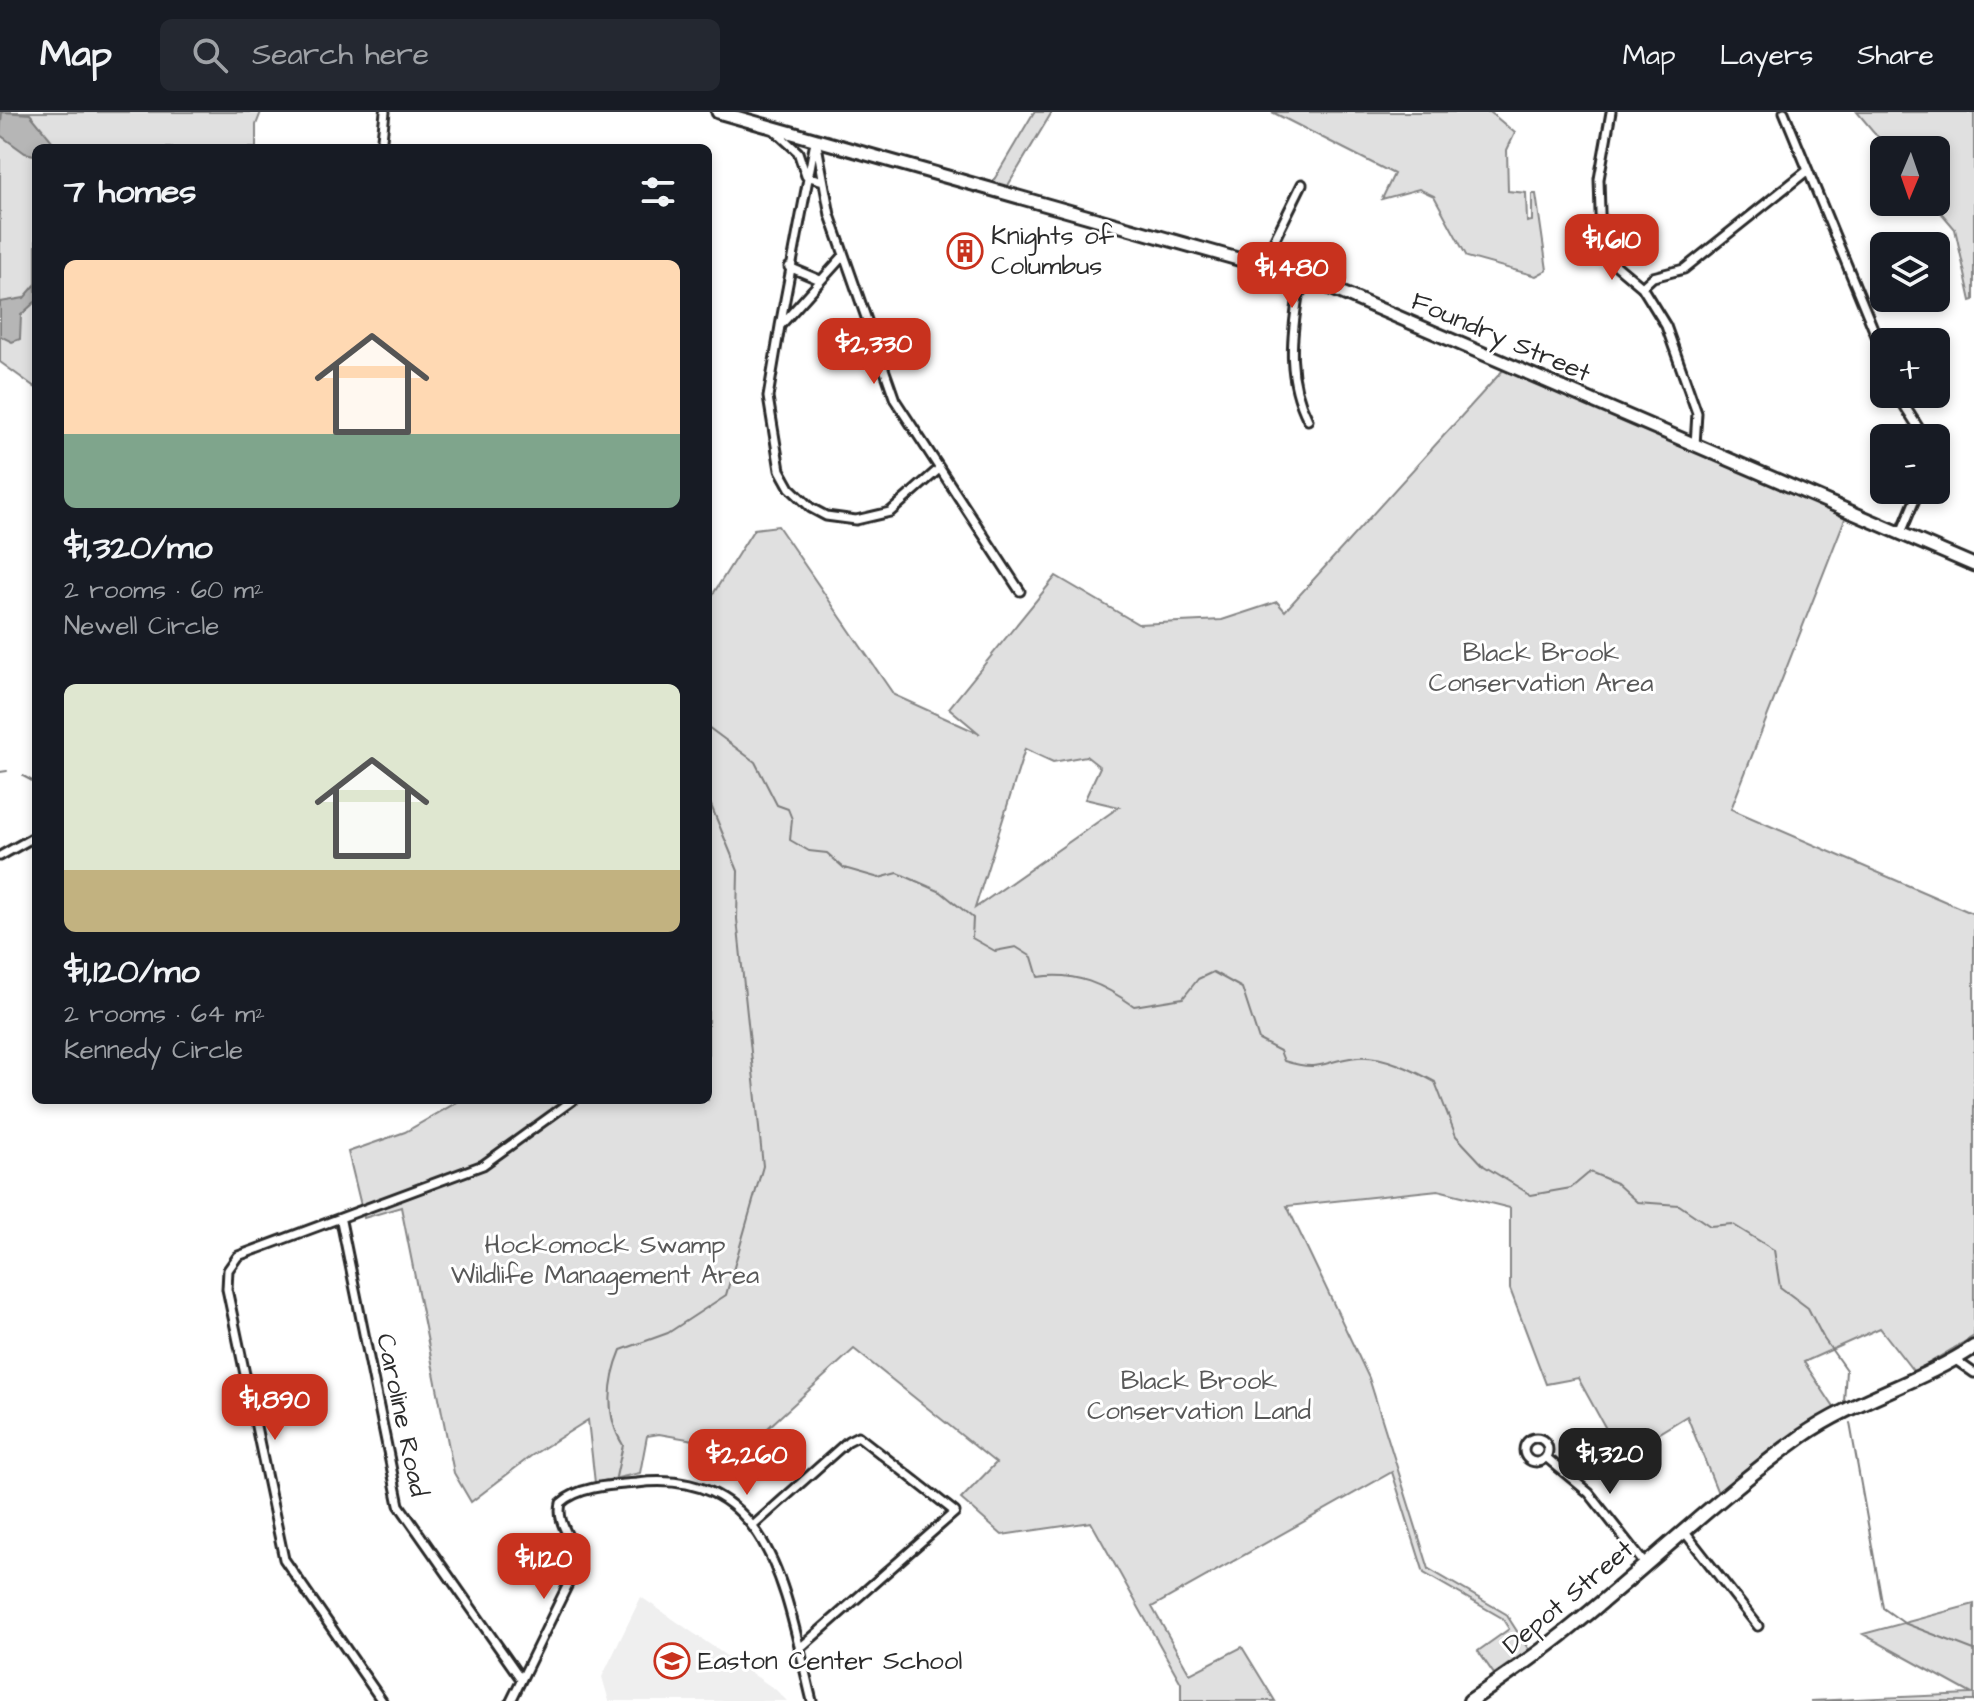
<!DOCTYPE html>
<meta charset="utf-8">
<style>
:root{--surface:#171b24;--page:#242831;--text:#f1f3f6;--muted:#9ea1a6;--line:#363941;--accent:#c8321e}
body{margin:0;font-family:"Architects Daughter",sans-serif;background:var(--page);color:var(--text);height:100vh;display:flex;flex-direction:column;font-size:30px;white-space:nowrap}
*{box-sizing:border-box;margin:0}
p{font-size:26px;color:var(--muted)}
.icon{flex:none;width:44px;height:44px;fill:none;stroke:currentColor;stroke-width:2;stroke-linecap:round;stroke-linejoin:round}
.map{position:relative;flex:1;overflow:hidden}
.drawer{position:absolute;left:32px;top:32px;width:680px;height:960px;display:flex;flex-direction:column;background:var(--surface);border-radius:12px;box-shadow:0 4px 12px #0003}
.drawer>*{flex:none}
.needle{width:52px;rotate:182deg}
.controls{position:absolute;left:1870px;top:24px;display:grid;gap:16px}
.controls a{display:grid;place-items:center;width:80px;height:80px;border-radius:12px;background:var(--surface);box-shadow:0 4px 12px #0003;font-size:40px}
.price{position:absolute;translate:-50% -68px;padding:0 18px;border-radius:16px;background:var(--accent);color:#fff;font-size:26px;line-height:52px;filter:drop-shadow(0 2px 4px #0008)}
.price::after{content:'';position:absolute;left:50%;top:48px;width:24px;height:18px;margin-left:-12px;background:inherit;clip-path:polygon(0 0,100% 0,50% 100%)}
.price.current{background:#222;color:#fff}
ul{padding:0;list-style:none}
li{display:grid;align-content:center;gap:16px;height:424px;padding:0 32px}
li span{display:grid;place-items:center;height:248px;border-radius:12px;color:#555}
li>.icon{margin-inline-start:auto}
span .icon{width:144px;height:144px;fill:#fffc;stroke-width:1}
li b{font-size:34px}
h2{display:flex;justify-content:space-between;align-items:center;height:96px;padding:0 32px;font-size:34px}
header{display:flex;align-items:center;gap:48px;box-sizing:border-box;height:112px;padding:0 40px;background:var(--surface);border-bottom:2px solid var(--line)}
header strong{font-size:38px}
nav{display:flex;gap:44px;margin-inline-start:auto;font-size:28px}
.search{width:560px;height:72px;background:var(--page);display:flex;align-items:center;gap:20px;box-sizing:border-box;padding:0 28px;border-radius:12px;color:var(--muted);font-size:30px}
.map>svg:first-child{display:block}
</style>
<header>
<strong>Map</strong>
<div class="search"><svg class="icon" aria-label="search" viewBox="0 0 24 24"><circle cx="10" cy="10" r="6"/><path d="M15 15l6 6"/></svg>Search here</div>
<nav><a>Map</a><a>Layers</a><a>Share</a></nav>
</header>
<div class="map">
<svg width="1974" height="1589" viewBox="0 0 1974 1589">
<rect width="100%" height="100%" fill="#fff"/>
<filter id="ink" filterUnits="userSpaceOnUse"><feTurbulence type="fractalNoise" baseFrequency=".0125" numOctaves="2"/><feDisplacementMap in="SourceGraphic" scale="16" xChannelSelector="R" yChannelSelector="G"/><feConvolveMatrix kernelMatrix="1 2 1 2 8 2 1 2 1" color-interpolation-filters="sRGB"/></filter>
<g filter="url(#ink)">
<path fill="#efefef" d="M641,1485l135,93 11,11h-178l-7,-24z"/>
<path fill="#e0e0e0" stroke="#868686" stroke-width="2" fill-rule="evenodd" d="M0,0h261l-5,13v23h-220v240l-36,-26z
M1034,0h18l-45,75 -15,-4z
M1272,0h218l25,21 -8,17 1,41 18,2 1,29 5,-1v-27h4l11,76 -11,6 -69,-19 -33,-61 -15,-7 -37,10 12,-25z
M1857,0h117v188l-3,1 -16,-72 -23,-27h4v-52h-47z
M1505,256l341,148 -115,293 243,105v422l-60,36 -34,-44 -76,34 31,47 -52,31 -65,53 -31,-77 -66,40 -43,-78 -32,6 -36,-95v-81l-72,-18 -151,16 82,172 60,191 77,45 23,36 -35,24 -16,-23 31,-22 -7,-11 -78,-45 -32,-101 -240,135 38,67 52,-27 33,54h-94v-18l-90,-161 -89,13 -41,-36 35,-36 -142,-114 -109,100 -86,-15 -12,2 -7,37 -45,10 -7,-63 -57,36 -60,46 -17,-29 -53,-266 -37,11 -16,-66 57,-20 56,-32h247v-498l46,-73 24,-3 116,169 86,39 -31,-26 107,-132 82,48 84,-4 55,-18 8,9zM1025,637l28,13 33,-6 14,11 -15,32 34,8 -144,101z
M1974,1492v97h-164l162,-7 -109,-60z"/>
<path fill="#b6b6b6" stroke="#7e7e7e" stroke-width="2" d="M2,0l28,2 23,28 -1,6h-16l-2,7 -9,-2 -25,-18z
M36,172v17l-15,14 -1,24 -8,3 -12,-6v-34l24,-4z"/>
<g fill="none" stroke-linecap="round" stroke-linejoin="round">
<path stroke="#7e7e7e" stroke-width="2" d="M708,615l47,35 22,43 11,4 4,10 -2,21 19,11 18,2 17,15 35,10 19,-5 43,19 32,26 -1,20 23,13 21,-4 16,10 6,20c38,-6 66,8 96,29l49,-8 15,-19 15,-7 29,16 17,52 21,11 4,10c39,12 39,-1 74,-4 25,-2 55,13 77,25l21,54 28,30 47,29 40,-7 19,-16 26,11 21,19 42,3 31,21 22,-2 42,26 6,37 28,21 16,31 22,31 -2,32
M0,660l7,-1
M23,664l13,7
M1850,1311l33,185 21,15 70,27
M616,1365l7,-32c-18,-28 -15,-64 -2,-95l47,-17 58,-38 37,-129 -26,-247 1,-48 -30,-73"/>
<defs>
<path id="street" d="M1611,0l-12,67 2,65 16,22 25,21 24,39 31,87 -2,32
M1784,0l100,243
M774,18l24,22 8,24 17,5
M816,28l14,75 65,185 125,191
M381,36l4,-36
M844,143l-64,71 -12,71 12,73 10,18 21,20 15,8 30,4 34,-8 49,-43
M1262,153l40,-81
M789,155l31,13
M1293,162l5,22 14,-16
M1642,175l11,-10 31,-8 124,-99
M1298,184c-7,44 -11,83 10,124
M780,214l35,-184
M1897,282l28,44
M1901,421l18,-43
M0,744l36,-20
M341,1109l58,284 122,174
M1954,1247l20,14
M1524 1338a12 12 0 1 1 24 0a12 12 0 1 1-24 0Z
M1547,1346l42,35 55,70
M754,1413l94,-84 10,-5 97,76 -156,137
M1683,1418l75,96
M382,1589l-98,-142 -57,-270 1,-19 10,-14 245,-91 90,-65
M511,1589l65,-133c4,-25 -21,-40 -15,-65 18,-17 52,-18 76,-20 137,-17 150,119 175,218"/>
<path id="primary" d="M718,0l594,168 662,285"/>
<path id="highway" d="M1470,1589c35,-24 70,-48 103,-75 77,-62 148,-132 229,-190 53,-37 118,-53 172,-89"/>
</defs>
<use href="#street" stroke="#2b2b2b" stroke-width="13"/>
<use href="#primary" stroke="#2b2b2b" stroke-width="17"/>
<use href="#highway" stroke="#2b2b2b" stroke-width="18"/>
<use href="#street" stroke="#fff" stroke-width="7"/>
<use href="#primary" stroke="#fff" stroke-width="11"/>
<use href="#highway" stroke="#fff" stroke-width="12"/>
</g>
</g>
<defs>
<symbol id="building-ring" viewBox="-11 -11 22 22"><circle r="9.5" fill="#fff" stroke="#c8321e" stroke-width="1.5"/><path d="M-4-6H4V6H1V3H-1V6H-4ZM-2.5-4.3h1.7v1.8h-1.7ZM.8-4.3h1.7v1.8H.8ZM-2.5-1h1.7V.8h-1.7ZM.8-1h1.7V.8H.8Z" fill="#c8321e"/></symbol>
<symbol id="school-ring" viewBox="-11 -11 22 22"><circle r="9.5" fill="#fff" stroke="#c8321e" stroke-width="1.5"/><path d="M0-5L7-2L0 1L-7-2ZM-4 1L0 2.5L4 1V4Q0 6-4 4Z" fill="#c8321e"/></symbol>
</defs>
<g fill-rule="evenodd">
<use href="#building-ring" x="945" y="119" width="40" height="40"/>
<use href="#school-ring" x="652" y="1529" width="40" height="40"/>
</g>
<g text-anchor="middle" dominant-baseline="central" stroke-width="6" stroke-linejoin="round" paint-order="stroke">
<g font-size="26" fill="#2b2b2b" stroke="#fff" text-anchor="start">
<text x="991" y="124">Knights of<tspan x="991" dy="30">Columbus</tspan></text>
<text x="698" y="1549">Easton Center School</text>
</g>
<g font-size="26" fill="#2b2b2b" stroke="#fff">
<text transform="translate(1501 225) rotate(23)">Foundry Street</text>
<text transform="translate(402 1303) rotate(78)">Caroline Road</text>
<text transform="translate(1568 1485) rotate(-40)">Depot Street</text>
</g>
<g font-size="26" fill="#585858" stroke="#fff">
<text x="1541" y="541">Black Brook<tspan x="1541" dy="30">Conservation Area</tspan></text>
<text x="605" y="1133">Hockomock Swamp<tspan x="605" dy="30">Wildlife Management Area</tspan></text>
<text x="1199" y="1269">Black Brook<tspan x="1199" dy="30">Conservation Land</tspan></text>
</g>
</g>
</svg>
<div class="controls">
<a><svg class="needle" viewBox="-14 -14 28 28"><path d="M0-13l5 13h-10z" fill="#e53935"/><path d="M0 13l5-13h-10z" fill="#9ea1a6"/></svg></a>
<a><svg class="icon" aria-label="layers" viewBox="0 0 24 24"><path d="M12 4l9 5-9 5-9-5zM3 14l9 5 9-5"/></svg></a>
<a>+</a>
<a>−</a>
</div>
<b class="price" style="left:1612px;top:170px">$1,610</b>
<b class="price" style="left:1292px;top:198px">$1,480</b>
<b class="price" style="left:874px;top:274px">$2,330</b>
<b class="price" style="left:275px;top:1330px">$1,890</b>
<b class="price current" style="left:1610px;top:1384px">$1,320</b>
<b class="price" style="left:747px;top:1385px">$2,260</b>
<b class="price" style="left:544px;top:1489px">$1,120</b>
<section class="drawer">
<h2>7 homes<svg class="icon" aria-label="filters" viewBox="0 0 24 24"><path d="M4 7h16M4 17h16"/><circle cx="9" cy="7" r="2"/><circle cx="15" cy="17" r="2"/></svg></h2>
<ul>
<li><span style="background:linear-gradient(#ffd9b3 70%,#7fa58c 0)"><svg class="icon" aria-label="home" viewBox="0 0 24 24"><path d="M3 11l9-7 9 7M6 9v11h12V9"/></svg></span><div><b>$1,320/mo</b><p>2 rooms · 60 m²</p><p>Newell Circle</p></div></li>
<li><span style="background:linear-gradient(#dfe7d0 75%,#c2b280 0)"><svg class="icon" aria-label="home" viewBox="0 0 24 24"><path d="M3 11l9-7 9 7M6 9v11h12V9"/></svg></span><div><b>$1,120/mo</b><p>2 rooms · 64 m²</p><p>Kennedy Circle</p></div></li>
</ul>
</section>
</div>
